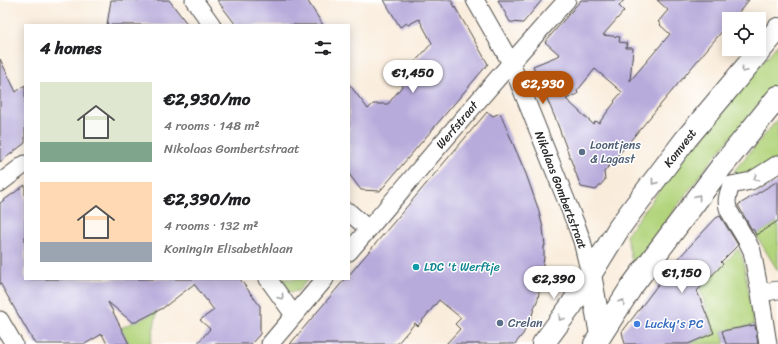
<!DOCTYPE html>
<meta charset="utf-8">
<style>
:root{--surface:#fff;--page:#f2f2f2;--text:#202124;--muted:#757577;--accent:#b45309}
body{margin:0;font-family:Sriracha,sans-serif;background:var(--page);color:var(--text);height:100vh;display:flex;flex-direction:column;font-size:15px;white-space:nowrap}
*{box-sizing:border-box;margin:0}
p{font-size:13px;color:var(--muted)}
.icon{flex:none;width:22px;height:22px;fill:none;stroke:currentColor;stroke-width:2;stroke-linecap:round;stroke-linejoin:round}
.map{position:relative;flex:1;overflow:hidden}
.drawer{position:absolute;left:24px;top:24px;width:326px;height:256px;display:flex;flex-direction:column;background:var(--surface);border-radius:0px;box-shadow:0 2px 10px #0003}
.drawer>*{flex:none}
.fabs{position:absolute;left:722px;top:12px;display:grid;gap:8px}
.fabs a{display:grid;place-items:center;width:44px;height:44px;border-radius:0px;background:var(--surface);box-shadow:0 2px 10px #0003;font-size:20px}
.price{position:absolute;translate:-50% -34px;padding:0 9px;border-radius:14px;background:#fff;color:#222;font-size:13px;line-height:26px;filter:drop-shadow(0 1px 2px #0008)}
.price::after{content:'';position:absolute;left:50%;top:24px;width:12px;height:9px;margin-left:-6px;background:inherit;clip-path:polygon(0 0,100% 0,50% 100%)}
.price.current{background:var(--accent);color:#fff}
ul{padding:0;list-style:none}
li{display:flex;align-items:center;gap:12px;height:100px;padding:0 16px}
li span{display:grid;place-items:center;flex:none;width:112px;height:80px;border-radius:0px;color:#555}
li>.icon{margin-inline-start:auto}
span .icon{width:48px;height:48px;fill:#fffc;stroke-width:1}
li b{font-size:17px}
h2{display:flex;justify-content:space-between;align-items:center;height:48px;padding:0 16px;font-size:17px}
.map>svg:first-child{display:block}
</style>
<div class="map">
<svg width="778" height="344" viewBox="0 0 778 344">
<rect width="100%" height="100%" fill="#fff"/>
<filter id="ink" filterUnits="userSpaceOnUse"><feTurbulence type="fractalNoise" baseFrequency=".025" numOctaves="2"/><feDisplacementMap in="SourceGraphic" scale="8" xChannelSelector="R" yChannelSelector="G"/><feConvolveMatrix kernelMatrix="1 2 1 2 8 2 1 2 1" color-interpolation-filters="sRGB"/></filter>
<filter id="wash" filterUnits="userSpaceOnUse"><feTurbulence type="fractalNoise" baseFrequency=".012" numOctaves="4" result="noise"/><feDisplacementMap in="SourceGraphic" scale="16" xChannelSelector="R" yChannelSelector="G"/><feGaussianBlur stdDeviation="0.9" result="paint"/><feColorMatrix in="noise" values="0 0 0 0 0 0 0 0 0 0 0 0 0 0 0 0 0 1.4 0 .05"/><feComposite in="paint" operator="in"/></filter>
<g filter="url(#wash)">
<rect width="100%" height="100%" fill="#f9ecdb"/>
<path fill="#b2d47c" stroke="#6e8054" d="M778,44v37l-68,81 -77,103 -7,-30 67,-89z
M778,119v39l-35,21 -9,-8z
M777,222l1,2v47l-22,-36z
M738,249l5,10 11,66 -32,6 2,7v6h-36l26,-11 -14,-45z
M280,279h28l-10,12 -8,1z
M157,311l-6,32 -2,1h-20l-8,-16z"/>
<g id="blocks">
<path fill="#b7abdb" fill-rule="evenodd" d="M111,0h58l19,25h-81z
M217,0h90l16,25h-87z
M384,0h67l37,64 -108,127 -19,-1 -12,-16v-90l19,25 5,-5h15l31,-39 -4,-3 17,-19 -13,-24 -11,6 -1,-2 -7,4z
M498,0h44l-19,23 -13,-1z
M581,0h43l-5,6 5,5 -21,24 17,2 -1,5 8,1 -1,5h7l-3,33 40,-47 -10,-9 1,-1 -3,-2 10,-12 -11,-10h92l-16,19h-4v4l-125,149 1,8 -9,10 -15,-3 -25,-67 -23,-54 27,-11 -15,-13zM595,69l27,23 -8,9 1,1 -16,21 -3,-2 -3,3 -27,-25 12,-5 -1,-3z
M0,59l16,33 9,-7v58l-25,19z
M487,112l6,4 7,-3 26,61 12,34 5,20 2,18h-1v11l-3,22 -3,20 -3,7 -4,12 -8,16 -8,10h-69l14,-15 -5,-5 6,-6 -22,-18 -21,26 -3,-3 -18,21h-107l55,-65h4v-4z
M778,181v40l-22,14 -3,-6 -1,1 -14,-25z
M25,185v94h215l20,27v28l-9,10h-54l13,-15 -10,-9 14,-10 -20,-26 -31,24 -27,14h-4l-24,-20 21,42h-22l-5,-10 -17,10h-50l-35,-61v-80z
M720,216l18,29 -17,17 2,2 -26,27 17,42 -26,11h-63l-3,-12 54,-71 40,-43z
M755,325l3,19h-32l-4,-13z"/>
</g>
</g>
<g filter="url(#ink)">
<use href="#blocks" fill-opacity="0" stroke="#4a4845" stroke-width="1"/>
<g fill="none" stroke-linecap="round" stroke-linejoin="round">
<defs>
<path id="street" d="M194,0l18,25
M475,0l36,63 66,164 5,14 8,33
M0,183l25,-19
M731,185c-3,10 -6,16 -2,26l18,30 5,10 8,42
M731,185l20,-4 27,-17
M349,212l19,17
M349,252c72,-84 143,-170 218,-252
M268,279l26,36
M0,320l14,24
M270,344l55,-65
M768,344l-8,-51 18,-3"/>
<path id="secondary" d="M590,274l11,61
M543,344l28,-38 48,-78 13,-18 54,-71 92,-110
M595,344l37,-58 90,-120 56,-69"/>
</defs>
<use href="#street" stroke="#4a4845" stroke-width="19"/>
<use href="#secondary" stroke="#4a4845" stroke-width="24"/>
<use href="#street" stroke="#fff" stroke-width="17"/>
<use href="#secondary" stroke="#fff" stroke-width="22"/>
</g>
<defs><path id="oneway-chevron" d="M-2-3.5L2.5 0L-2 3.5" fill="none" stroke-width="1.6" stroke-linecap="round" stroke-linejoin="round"/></defs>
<g stroke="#a0a0a0">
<use href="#oneway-chevron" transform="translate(744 70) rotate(130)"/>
<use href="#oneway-chevron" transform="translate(756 178) rotate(150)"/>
<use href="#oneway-chevron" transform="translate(654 182) rotate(128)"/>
<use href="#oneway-chevron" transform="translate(698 197) rotate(-53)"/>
<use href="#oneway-chevron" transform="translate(281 297) rotate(53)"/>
<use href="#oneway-chevron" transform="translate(622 302) rotate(-58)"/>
<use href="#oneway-chevron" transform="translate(561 318) rotate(126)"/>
</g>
</g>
<g fill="#5c6f8a" stroke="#fff" stroke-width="1.5">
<circle cx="582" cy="152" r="4"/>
<circle cx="500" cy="323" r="4"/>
</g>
<circle fill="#0f9aa8" stroke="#fff" stroke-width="1.5" cx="416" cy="267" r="4"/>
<circle fill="#3f7fe0" stroke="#fff" stroke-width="1.5" cx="637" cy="324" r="4"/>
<g text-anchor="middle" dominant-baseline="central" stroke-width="3" stroke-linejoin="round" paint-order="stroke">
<g font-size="12" fill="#2b2b2b" stroke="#fff">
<text transform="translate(457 125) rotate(-50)">Werfstraat</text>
<text transform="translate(680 148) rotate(-52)">Komvest</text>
<text transform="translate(561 190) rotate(69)">Nikolaas Gombertstraat</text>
</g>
<g font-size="12" fill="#4e5e75" stroke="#fff" text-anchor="start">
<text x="590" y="145">Loontjens<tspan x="590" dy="14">&amp; Lagast</tspan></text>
<text x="508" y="323">Crelan</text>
</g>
<g font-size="12" fill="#0d838f" stroke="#fff" text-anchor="start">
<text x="424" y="267">LDC 't Werftje</text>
</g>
<g font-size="12" fill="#366cbe" stroke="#fff" text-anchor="start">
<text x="645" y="324">Lucky's PC</text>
</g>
</g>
</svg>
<div class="fabs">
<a><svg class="icon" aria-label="locate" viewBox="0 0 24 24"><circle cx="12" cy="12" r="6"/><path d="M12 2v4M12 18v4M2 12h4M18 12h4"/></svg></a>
</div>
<b class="price" style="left:413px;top:94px">€1,450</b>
<b class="price current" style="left:543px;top:105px">€2,930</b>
<b class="price" style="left:682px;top:294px">€1,150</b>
<b class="price" style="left:554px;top:300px">€2,390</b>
<section class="drawer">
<h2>4 homes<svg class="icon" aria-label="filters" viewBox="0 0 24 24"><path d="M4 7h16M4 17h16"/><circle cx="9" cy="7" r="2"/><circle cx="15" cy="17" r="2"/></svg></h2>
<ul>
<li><span style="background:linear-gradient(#dfe7d0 75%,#7fa58c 0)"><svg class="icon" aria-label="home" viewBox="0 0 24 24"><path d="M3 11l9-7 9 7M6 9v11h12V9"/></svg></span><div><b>€2,930/mo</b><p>4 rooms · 148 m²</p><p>Nikolaas Gombertstraat</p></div></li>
<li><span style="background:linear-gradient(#ffd9b3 75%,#9aa5b1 0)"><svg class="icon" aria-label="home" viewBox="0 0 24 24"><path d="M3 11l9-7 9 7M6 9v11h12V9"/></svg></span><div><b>€2,390/mo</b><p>4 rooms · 132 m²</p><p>Koningin Elisabethlaan</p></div></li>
</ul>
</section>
</div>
